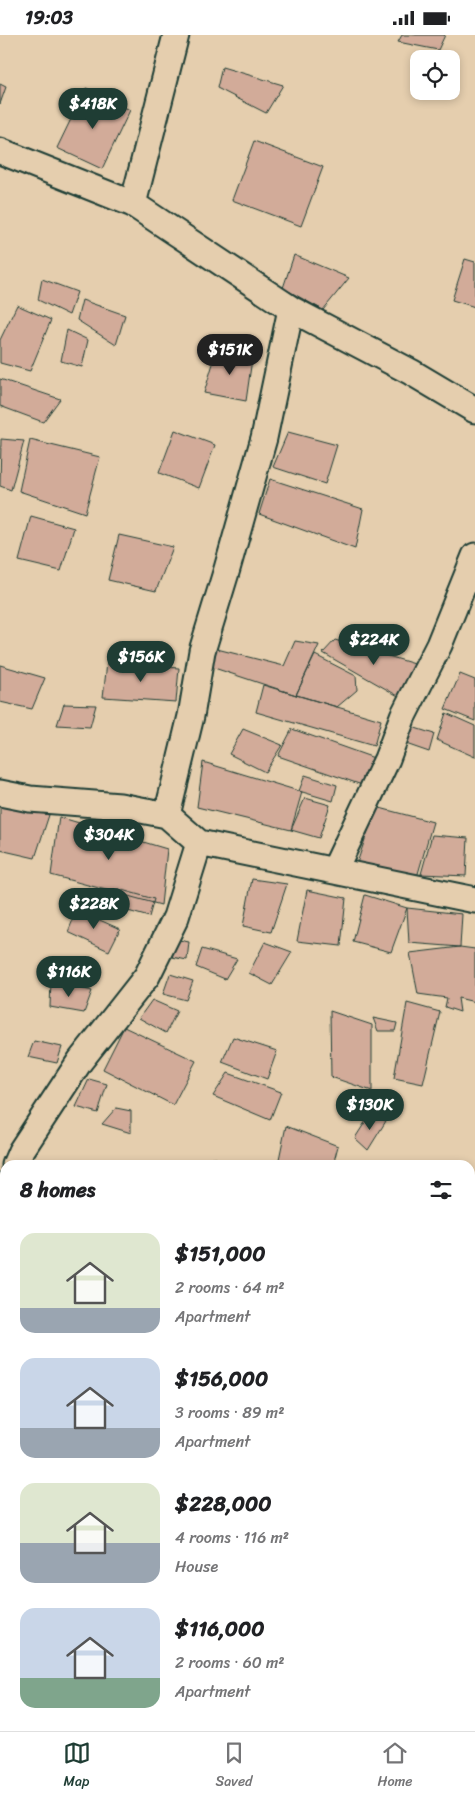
<!DOCTYPE html>
<meta charset="utf-8">
<style>
:root{--surface:#fff;--page:#f2f2f2;--text:#202124;--muted:#757577;--line:#e0e0e0;--accent:#1f3d34}
body{margin:0;font-family:Sriracha,sans-serif;background:var(--page);color:var(--text);height:100vh;display:flex;flex-direction:column;font-size:19px;white-space:nowrap}
*{box-sizing:border-box;margin:0}
p{font-size:16px;color:var(--muted)}
.icon{flex:none;width:28px;height:28px;fill:none;stroke:currentColor;stroke-width:2;stroke-linecap:round;stroke-linejoin:round}
.map{position:relative;flex:1;overflow:hidden}
.drawer{position:absolute;left:0px;top:1125px;width:475px;height:571px;display:flex;flex-direction:column;background:var(--surface);border-radius:15px 15px 0 0;box-shadow:0 2px 8px #0003}
.drawer>*{flex:none}
.fabs{position:absolute;left:410px;top:15px;display:grid;gap:10px}
.fabs a{display:grid;place-items:center;width:50px;height:50px;border-radius:10px;background:var(--surface);box-shadow:0 2px 8px #0003;font-size:25px}
.price{position:absolute;translate:-50% -42px;padding:0 11px;border-radius:18px;background:var(--accent);color:#fff;font-size:16px;line-height:32px;filter:drop-shadow(0 1px 2px #0008)}
.price::after{content:'';position:absolute;left:50%;top:30px;width:15px;height:11px;margin-left:-8px;background:inherit;clip-path:polygon(0 0,100% 0,50% 100%)}
.price.current{background:#222;color:#fff}
ul{padding:0;list-style:none}
li{display:flex;align-items:center;gap:15px;height:125px;padding:0 20px}
li span{display:grid;place-items:center;flex:none;width:140px;height:100px;border-radius:15px;color:#555}
li>.icon{margin-inline-start:auto}
span .icon{width:60px;height:60px;fill:#fffc;stroke-width:1}
li b{font-size:21px}
h2{display:flex;justify-content:space-between;align-items:center;height:60px;padding:0 20px;font-size:21px}
.status{display:flex;justify-content:space-between;align-items:center;height:35px;padding:0 25px;background:var(--surface);direction:ltr}
.status svg{height:14px;fill:currentColor}
.dock{display:flex;justify-content:space-around;align-items:center;height:70px;border-top:1px solid var(--line);background:var(--surface);font-size:14px;color:var(--muted)}
.dock a{display:grid;justify-items:center;gap:2px}
.dock .current{color:var(--accent)}
.map>svg:first-child{display:block}
</style>
<div class="status"><b>19:03</b><svg viewBox="0 0 49 12"><path d="M0 12V9h3v3zM5 12V6h3v6zM10 12V3h3v9zM15 12V0h3v12zM26 1h20v11H26zM47 4h2v5h-2z"/></svg></div>
<div class="map">
<svg width="475" height="1696" viewBox="0 0 475 1696">
<rect width="100%" height="100%" fill="#e5ceae"/>
<filter id="ink" filterUnits="userSpaceOnUse"><feTurbulence type="fractalNoise" baseFrequency=".02" numOctaves="2"/><feDisplacementMap in="SourceGraphic" scale="10" xChannelSelector="R" yChannelSelector="G"/><feConvolveMatrix kernelMatrix="1 2 1 2 8 2 1 2 1" color-interpolation-filters="sRGB"/></filter>
<g filter="url(#ink)">
<path fill="#d2ab99" stroke="#1f3d34" d="M402,0h43l-7,15 -40,-8z
M222,32l61,18 -17,28 -49,-25z
M0,49l6,3 -6,17z
M86,53l15,7 -4,7 16,7 3,-6 14,7 -28,59 -45,-21z
M254,106l69,26 -22,59 -69,-26z
M294,220l55,23 -26,32 -40,-22z
M465,224l10,3v45l-23,-7z
M42,244l35,13 -8,23 -31,-15z
M82,265l43,15 -9,30 -39,-25z
M17,270l34,15 -21,51 -30,-8v-23z
M67,295l21,10 -6,27 -21,-6z
M253,317l-7,49 -42,-8 11,-36z
M0,344l60,20 -17,23 -43,-16z
M175,395l40,15 -16,43 -40,-15z
M288,397l49,13 -12,39 -52,-17z
M1,404l23,2 -13,49 -11,-4z
M30,405l70,17 -15,56 -66,-22z
M270,444l93,30 -8,40 -96,-35z
M31,481l43,12 -13,43 -42,-10z
M119,500l54,12 -17,44 -48,-11z
M335,605l83,25 -18,32 -77,-44z
M295,606l24,4 -23,50 -94,-31 11,-16 71,18z
M315,620l41,21 1,14 -20,17 -41,-12z
M107,628l72,5 -3,34 -73,-5z
M0,630l45,13 -13,31 -32,-7z
M460,639l15,6v41l-30,-12z
M263,650l118,35 -7,26 -118,-34z
M64,669l32,1 -6,22 -33,-2z
M446,678l29,13v31l-38,-17z
M412,692l22,7 -5,18 -26,-9z
M243,694l39,16 -17,27 -36,-18z
M292,694l82,29 -9,28 -87,-30z
M203,727l99,30 -11,38 -94,-23z
M305,740l32,10 -4,16 -34,-10z
M305,763l25,7 -11,33 -28,-8z
M0,767l49,13 -14,43 -35,-8z
M376,772l57,15 -16,55 -61,-11z
M59,782l108,32 -6,56 -110,-30z
M432,800l36,3 -2,38 -45,-2z
M252,844l35,5 -16,48 -28,-6z
M118,854l36,10 -5,18 -35,-10z
M307,855l39,8 -5,48 -44,-5z
M365,860l42,13 -16,44 -38,-10z
M407,873l55,6 -2,33 -51,-4z
M77,875l43,19 -11,22 -41,-19z
M174,904l15,3 -2,18 -15,-3z
M265,907l27,10 -20,33 -23,-12z
M460,912l15,2v53l-17,-4 2,14 -15,-5 2,-9 -29,-4 -8,-41z
M202,914l35,10 -12,20 -29,-12z
M170,939l23,7 -7,19 -23,-6z
M51,946l41,10 -8,22 -34,-6z
M152,965l25,11 -11,22 -27,-15z
M407,968l33,9 -17,72 -29,-6z
M330,976l42,14v66l-41,-14z
M373,983l24,5 -2,8h-17z
M124,992l72,34 -23,44 -70,-36z
M233,1002l44,14 -10,28 -45,-17z
M34,1006l28,6 -5,16 -29,-6z
M228,1038l53,19 -11,28 -57,-24z
M89,1044l18,5 -9,29 -22,-6z
M116,1073l15,3v22l-29,-9z
M371,1078l15,8 -18,29 -13,-12z
M286,1091l52,20 -5,19 -55,-1z
M213,1122l19,8h-23z
M470,1161l5,2v25l-5,9z
M5,1187v22l-5,-3v-7z
M0,1215l5,3v34l-5,-2z
M0,1291l5,1 -4,44 -1,-1z
M0,1426l5,1v28l-5,-2z
M0,1564l5,1v56l-5,-1z
M470,1669h5v27h-85v-5h80z
M367,1691v5h-39v-4z"/>
<g fill="none" stroke-linecap="round" stroke-linejoin="round">
<defs>
<path id="street" d="M0,116l133,53 158,105 120,63 64,38
M133,169l43,-169
M0,758l30,6 90,7 47,9 32,28 276,57
M167,780l24,-99 11,-65 25,-82 37,-131 27,-129
M334,836l53,-112 16,-43 36,-71 36,-89
M15,1130l6,-14 59,-90 67,-85 29,-59 23,-74
M0,1160l5,-10
M470,1339l5,-1
M0,1405l5,2
M62,1696l1,-5"/>
<path id="highway" d="M470,1647l5,-1
M107,1696l36,-5"/>
</defs>
<use href="#street" stroke="#1f3d34" stroke-width="29"/>
<use href="#highway" stroke="#1f3d34" stroke-width="31"/>
<use href="#street" stroke="#e5ceae" stroke-width="25"/>
<use href="#highway" stroke="#e5ceae" stroke-width="28"/>
</g>
</g>
</svg>
<div class="fabs">
<a><svg class="icon" aria-label="locate" viewBox="0 0 24 24"><circle cx="12" cy="12" r="6"/><path d="M12 2v4M12 18v4M2 12h4M18 12h4"/></svg></a>
</div>
<b class="price" style="left:93px;top:95px">$418K</b>
<b class="price current" style="left:230px;top:341px">$151K</b>
<b class="price" style="left:374px;top:631px">$224K</b>
<b class="price" style="left:141px;top:648px">$156K</b>
<b class="price" style="left:109px;top:826px">$304K</b>
<b class="price" style="left:94px;top:895px">$228K</b>
<b class="price" style="left:69px;top:963px">$116K</b>
<b class="price" style="left:370px;top:1096px">$130K</b>
<section class="drawer">
<h2>8 homes<svg class="icon" aria-label="filters" viewBox="0 0 24 24"><path d="M4 7h16M4 17h16"/><circle cx="9" cy="7" r="2"/><circle cx="15" cy="17" r="2"/></svg></h2>
<ul>
<li><span style="background:linear-gradient(#dfe7d0 75%,#9aa5b1 0)"><svg class="icon" aria-label="home" viewBox="0 0 24 24"><path d="M3 11l9-7 9 7M6 9v11h12V9"/></svg></span><div><b>$151,000</b><p>2 rooms · 64 m²</p><p>Apartment</p></div></li>
<li><span style="background:linear-gradient(#c9d6e8 70%,#9aa5b1 0)"><svg class="icon" aria-label="home" viewBox="0 0 24 24"><path d="M3 11l9-7 9 7M6 9v11h12V9"/></svg></span><div><b>$156,000</b><p>3 rooms · 89 m²</p><p>Apartment</p></div></li>
<li><span style="background:linear-gradient(#dfe7d0 60%,#9aa5b1 0)"><svg class="icon" aria-label="home" viewBox="0 0 24 24"><path d="M3 11l9-7 9 7M6 9v11h12V9"/></svg></span><div><b>$228,000</b><p>4 rooms · 116 m²</p><p>House</p></div></li>
<li><span style="background:linear-gradient(#c9d6e8 70%,#7fa58c 0)"><svg class="icon" aria-label="home" viewBox="0 0 24 24"><path d="M3 11l9-7 9 7M6 9v11h12V9"/></svg></span><div><b>$116,000</b><p>2 rooms · 60 m²</p><p>Apartment</p></div></li>
</ul>
</section>
</div>
<nav class="dock">
<a class="current"><svg class="icon" aria-label="map" viewBox="0 0 24 24"><path d="M3 6l6-2 6 2 6-2v14l-6 2-6-2-6 2zM9 4v14M15 6v14"/></svg>Map</a>
<a><svg class="icon" aria-label="saved" viewBox="0 0 24 24"><path d="M7 4h10v16l-5-4-5 4z"/></svg>Saved</a>
<a><svg class="icon" aria-label="home" viewBox="0 0 24 24"><path d="M3 11l9-7 9 7M6 9v11h12V9"/></svg>Home</a>
</nav>
